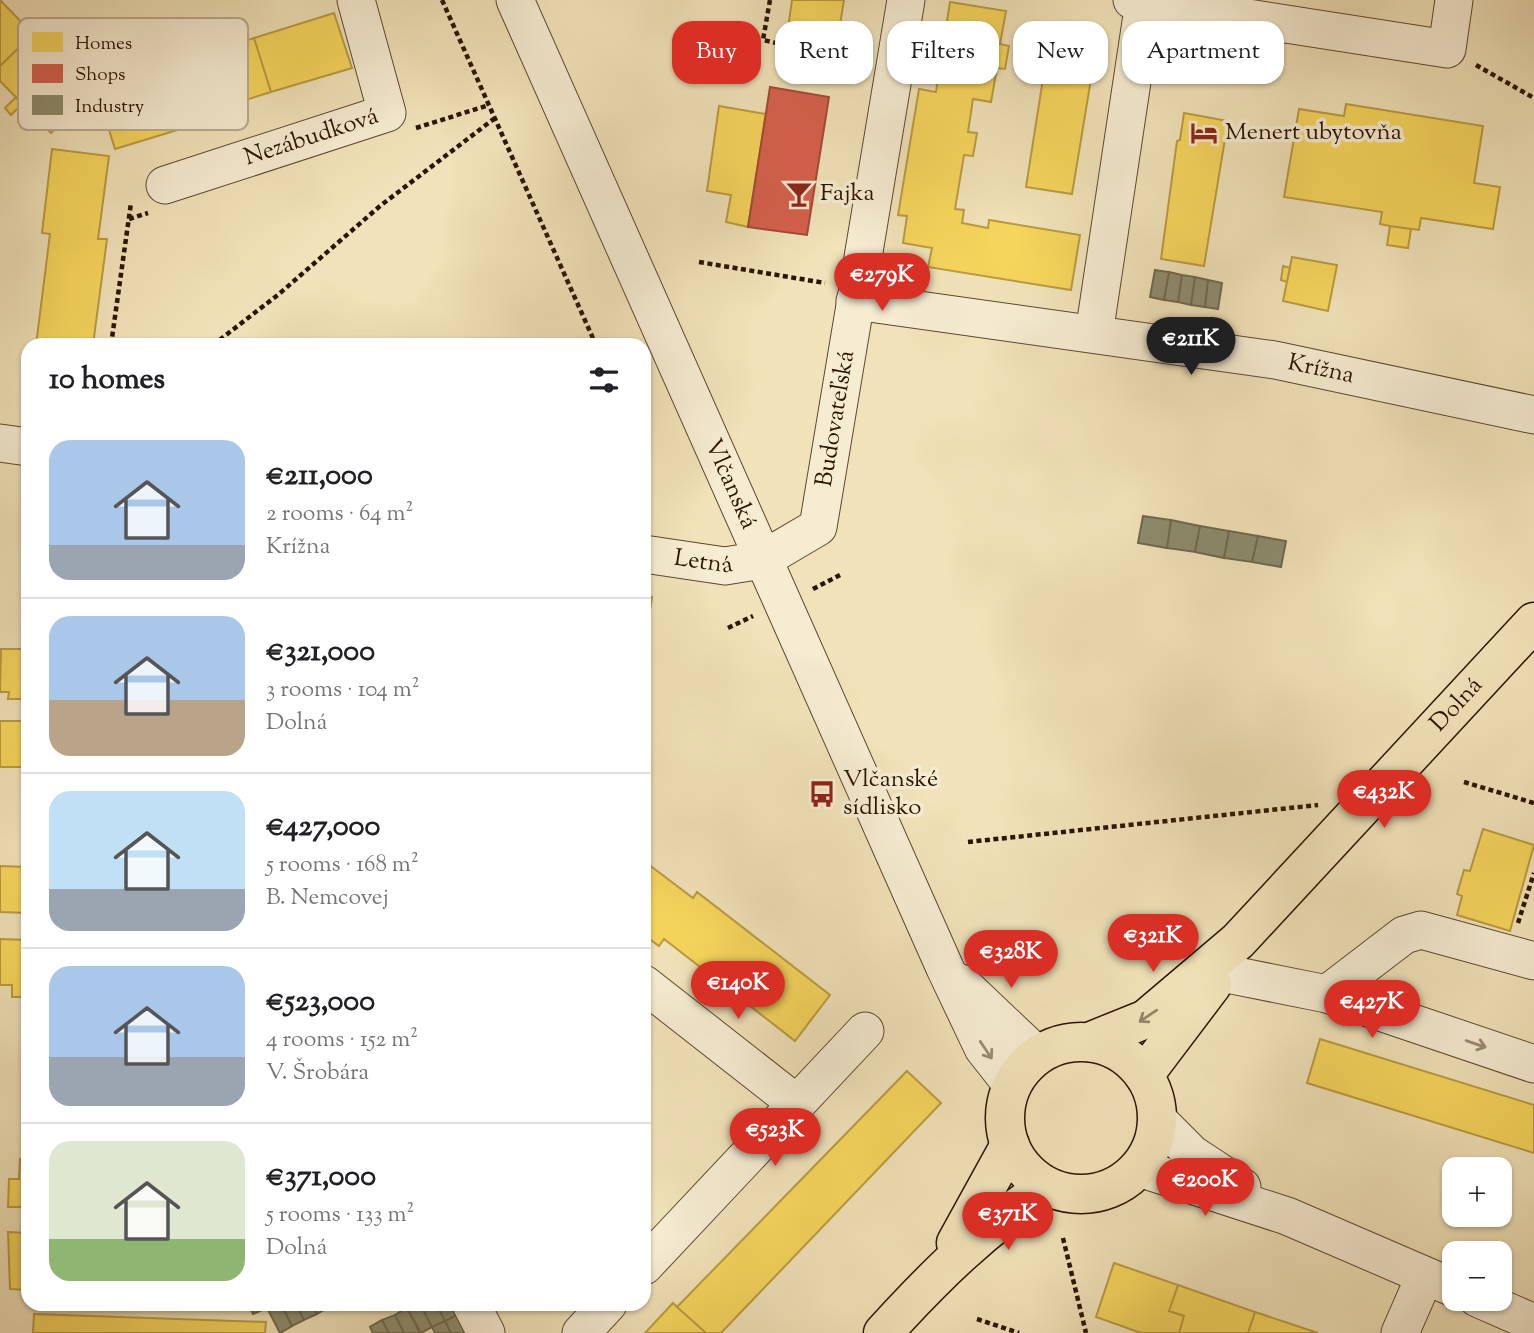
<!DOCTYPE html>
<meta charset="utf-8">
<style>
:root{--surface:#fff;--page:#f2f2f2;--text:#202124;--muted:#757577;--line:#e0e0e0;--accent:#d93025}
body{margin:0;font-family:"Sorts Mill Goudy",serif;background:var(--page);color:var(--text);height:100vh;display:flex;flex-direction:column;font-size:26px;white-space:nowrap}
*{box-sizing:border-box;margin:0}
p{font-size:23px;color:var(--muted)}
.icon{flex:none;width:38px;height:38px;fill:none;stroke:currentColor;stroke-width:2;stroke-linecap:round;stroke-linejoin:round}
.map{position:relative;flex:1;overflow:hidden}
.sheet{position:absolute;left:21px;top:338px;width:630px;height:973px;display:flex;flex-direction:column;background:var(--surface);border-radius:21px;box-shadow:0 2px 5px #0004}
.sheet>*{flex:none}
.top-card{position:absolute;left:672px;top:21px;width:665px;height:63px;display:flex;gap:14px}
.tools{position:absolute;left:1442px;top:1157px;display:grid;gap:14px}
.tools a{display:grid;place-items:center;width:70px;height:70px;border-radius:14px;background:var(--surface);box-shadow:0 2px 5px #0004;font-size:35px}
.price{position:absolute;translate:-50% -60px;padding:0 16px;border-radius:24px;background:var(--accent);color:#fff;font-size:23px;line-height:46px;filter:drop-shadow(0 2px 4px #0008)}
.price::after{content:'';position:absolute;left:50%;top:42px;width:21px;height:16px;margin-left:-10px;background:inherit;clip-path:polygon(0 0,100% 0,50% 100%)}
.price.active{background:#222;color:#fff}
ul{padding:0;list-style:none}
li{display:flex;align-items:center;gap:21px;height:175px;padding:0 28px}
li+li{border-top:2px solid var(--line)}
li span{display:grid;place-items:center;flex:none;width:196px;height:140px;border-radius:21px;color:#555}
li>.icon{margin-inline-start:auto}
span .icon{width:84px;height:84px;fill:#fffc;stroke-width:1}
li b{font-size:30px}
h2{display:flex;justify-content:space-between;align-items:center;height:84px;padding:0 28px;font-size:30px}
.tag{padding:0 24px;border-radius:21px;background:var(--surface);box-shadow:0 2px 5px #0004;font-size:24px;line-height:63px}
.tag.active{background:var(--accent);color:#fff}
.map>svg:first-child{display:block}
</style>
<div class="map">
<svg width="1534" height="1333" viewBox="0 0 1534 1333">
<rect width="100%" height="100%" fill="#f1e2b9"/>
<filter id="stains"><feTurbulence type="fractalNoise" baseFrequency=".00286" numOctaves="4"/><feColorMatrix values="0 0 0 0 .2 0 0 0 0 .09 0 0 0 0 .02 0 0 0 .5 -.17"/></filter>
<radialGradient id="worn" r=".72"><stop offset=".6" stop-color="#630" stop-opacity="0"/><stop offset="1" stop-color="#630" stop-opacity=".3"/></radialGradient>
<path fill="#f6d55c" stroke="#b99b41" stroke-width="2" d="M0,0l33,34 -33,32z
M792,0h52l-7,43 -50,-8z
M950,2l56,9 -6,33 9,2 -4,23 -8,-1 -6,34 -18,-3 -5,33 9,1 -4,23 -9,-1 -9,54 9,1 -2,13 26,5 1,-8 91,15 -9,55 -143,-23 4,-19 -29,-5 4,-27 -9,-1 21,-126 17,3z
M334,13l18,55 -81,24 -17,-54z
M33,34l59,60 -41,39 -51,-52v-15z
M254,38l17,54 -77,24 -19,-54z
M1045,66l47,7 -20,121 -46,-7z
M177,70l20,54 -82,25 -17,-54z
M16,97l11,11 -3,4 -5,-5 -8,8 -6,-7z
M1346,104l137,22 -9,57 26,4 -7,42 -72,-11 -2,12 -29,-4 -10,-2 2,-12 -98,-15 15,-88 45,7z
M719,106l47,8 -18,113 -22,-5 5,-27 -24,-4z
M1184,113l44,8 -24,145 -43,-7 16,-118 3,-1z
M52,149l57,7 -11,83h9l-14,106h-57l14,-111 -8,-1z
M1390,226l21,3 -3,19 -21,-3z
M1292,257l45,8 -9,46 -45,-10z
M1283,266l7,2 -3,14 -6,-2z
M644,595l8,2 -8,49z
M1,649h27v50h-20l1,-7h-9z
M0,721h28v46h-28z
M1483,829l51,16 -24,86 -53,-16 5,-19 -5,-2 7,-24 6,1z
M644,861l49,37 4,-6 133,103 -35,46 -131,-102 -5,7 -15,-11z
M0,866l28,1v46l-28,-1z
M0,939l28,1v57h-16v-12h-12z
M1320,1039l214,66v48l-227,-70z
M907,1071l34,32 -220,230h-15l-29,-26z
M26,1086h2v45h-2z
M20,1159l8,1v54h-5v-7h-15l1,-28h10z
M8,1232l20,1v57l-18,-1z
M1114,1263l64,22 -9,26 15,5 -5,17h-38l-45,-16z
M1178,1285l77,27 -7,21h-69l5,-17 -15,-5z
M673,1303l4,4 29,26h-61z
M1255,1312l63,21h-70z
M34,1314l232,8 -1,11h-232z"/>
<path fill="#d6604d" stroke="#a24936" stroke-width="2" d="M770,87l59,10 -22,138 -59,-8z"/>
<path fill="#8c8c6e" stroke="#6f684d" stroke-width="2" d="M1155,270l14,2 -5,28 -14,-3z
M1169,272l13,3 -4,27 -14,-2z
M1182,275l13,2 -4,28 -13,-3z
M1195,277l13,3 -3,27 -14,-2z
M1208,280l14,3 -4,26 -13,-2z
M1143,516l28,4 -4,28 -29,-5z
M1171,520l29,6 -5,26 -28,-4z
M1200,526l29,5 -5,27 -29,-6z
M1229,531l29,5 -6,26 -28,-4z
M1258,536l28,5 -5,26 -29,-5z
M248,1304h17l2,4 -14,6z
M274,1304h7l11,22 -12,7 -13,-25z
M281,1304h15l8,16 -12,6z
M296,1304h15l6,10 -13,6z
M311,1304h16l2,3 -12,7z
M416,1304h4l12,23 -11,6 -14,-25z
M420,1304h16l9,17 -13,6z
M436,1304h15l6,11 -12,6z
M407,1308l13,25h-16l-9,-18z
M395,1315l9,18h-15l-7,-13z
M457,1315l9,18h-15l-6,-12z
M382,1320l7,13h-16l-3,-6z
M445,1321l6,12h-16l-3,-6z"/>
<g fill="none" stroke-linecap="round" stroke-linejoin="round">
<defs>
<g id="minor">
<path id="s1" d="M515,0l430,968 38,80 29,37"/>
<path d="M1132,0l315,49 7,-49"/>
<path id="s2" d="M165,185l222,-72 -31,-113"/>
<path id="s3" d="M855,301l420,59 259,55"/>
<path d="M1094,334l50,-332"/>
<path d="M0,443l28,4"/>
<path id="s4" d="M644,554l81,12 37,-6 56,-33 88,-527"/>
<path d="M1222,973l105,21 207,70"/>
<path d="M961,983l76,72"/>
<path d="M644,984l152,119"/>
<path d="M1327,994l77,-59 17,-5 113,31"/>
<path d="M1157,1119l35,35 50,33"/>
<path d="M1139,1168l148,48 167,72"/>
<path d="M644,1266l221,-235"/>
<path d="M1477,1298l57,25"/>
<path d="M471,1304l15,29"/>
<path d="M581,1333l27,-29"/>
<path d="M1400,1333l25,-57"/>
</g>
<g id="major">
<circle cx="1081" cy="1118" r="76"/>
<path id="s5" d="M1089,1042l57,-23 92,-78 296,-319"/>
<path d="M1144,1075l68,-90"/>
<path d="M956,1243l54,-98"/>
<path d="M883,1333c50,-55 101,-106 164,-146"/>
</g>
</defs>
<use href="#minor" stroke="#5c482f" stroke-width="39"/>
<use href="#major" stroke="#2a1401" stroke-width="41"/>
<path stroke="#2a1401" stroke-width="4.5" stroke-dasharray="5 3.5" stroke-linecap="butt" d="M442,0l154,345
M770,0l-7,40 100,22
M1476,65l58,33
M416,128l73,-23
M129,219l19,-6
M699,262l126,21
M111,345l20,-142
M213,345l66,-51 101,-88 115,-88
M644,407l5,-13
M813,589l27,-14
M728,628l25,-12
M1464,782l70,21
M968,842l350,-37
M1518,923l16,-50
M1063,1238l23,95
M977,1319l42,14"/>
<use href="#minor" stroke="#f6ecd2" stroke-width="37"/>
<use href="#major" stroke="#f1e2b9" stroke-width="38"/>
</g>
<defs><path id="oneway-shaft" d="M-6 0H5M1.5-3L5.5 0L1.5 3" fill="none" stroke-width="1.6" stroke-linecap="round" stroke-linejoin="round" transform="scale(1.75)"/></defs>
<use stroke="#978566" href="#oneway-shaft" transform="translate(1148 1016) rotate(146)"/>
<g stroke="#9a8b74">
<use href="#oneway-shaft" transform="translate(1476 1044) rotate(19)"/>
<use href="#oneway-shaft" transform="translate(986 1050) rotate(56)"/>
</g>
<defs>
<symbol id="hotel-bare" viewBox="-9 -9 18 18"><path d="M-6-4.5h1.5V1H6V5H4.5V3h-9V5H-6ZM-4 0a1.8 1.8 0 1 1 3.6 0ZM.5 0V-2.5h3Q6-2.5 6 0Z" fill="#8f2418" stroke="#f6ecd2" stroke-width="2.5" paint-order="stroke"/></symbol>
<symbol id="bar-bare" viewBox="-9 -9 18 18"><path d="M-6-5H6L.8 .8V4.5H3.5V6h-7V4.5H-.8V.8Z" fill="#8f2418" stroke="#f6ecd2" stroke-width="2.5" paint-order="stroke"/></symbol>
<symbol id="bus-bare" viewBox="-9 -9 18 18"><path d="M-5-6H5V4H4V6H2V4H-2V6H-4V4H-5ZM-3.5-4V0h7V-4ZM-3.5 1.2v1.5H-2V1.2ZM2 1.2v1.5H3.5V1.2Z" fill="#8f2418" stroke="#f6ecd2" stroke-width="2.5" paint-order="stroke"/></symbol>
</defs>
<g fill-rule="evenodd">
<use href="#hotel-bare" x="1185" y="114" width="38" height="38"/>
<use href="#bar-bare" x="780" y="175" width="38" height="38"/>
<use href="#bus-bare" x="803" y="775" width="38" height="38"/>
</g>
<g text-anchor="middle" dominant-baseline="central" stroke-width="7" stroke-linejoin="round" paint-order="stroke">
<g font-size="24" fill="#2a1401" stroke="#f6ecd2" text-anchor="start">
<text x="1225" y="133">Menert ubytovňa</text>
<text x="820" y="194">Fajka</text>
<text x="843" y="780">Vlčanské<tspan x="843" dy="28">sídlisko</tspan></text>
</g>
<g font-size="24" fill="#2a1401" stroke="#f6ecd2">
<text stroke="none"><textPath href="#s2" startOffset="154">Nezábudková</textPath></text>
<text stroke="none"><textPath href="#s3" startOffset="471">Krížna</textPath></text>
<text stroke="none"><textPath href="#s4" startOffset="294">Budovateľská</textPath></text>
<text stroke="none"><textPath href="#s1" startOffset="530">Vlčanská</textPath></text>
<text stroke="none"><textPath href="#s4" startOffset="60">Letná</textPath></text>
<text stroke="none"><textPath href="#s5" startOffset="504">Dolná</textPath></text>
</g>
</g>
<rect x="18" y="18" width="230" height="112" rx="10" fill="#f6ecd2" stroke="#b9ab93" stroke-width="2"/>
<rect x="32" y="32" width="31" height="20" fill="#f6d55c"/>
<rect x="32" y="64" width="31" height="19" fill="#d6604d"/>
<rect x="32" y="95" width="31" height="20" fill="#8c8c6e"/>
<g font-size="19" fill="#2a1401">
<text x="75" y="49">Homes</text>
<text x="75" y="80">Shops</text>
<text x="75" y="112">Industry</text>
</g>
<rect width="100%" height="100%" filter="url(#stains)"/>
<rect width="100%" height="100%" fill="url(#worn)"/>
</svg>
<div class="tools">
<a>+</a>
<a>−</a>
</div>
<b class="price" style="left:882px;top:313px">€279K</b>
<b class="price active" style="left:1191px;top:377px">€211K</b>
<b class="price" style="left:1384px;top:830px">€432K</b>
<b class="price" style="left:1153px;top:974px">€321K</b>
<b class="price" style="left:1011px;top:990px">€328K</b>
<b class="price" style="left:738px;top:1021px">€140K</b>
<b class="price" style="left:1372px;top:1040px">€427K</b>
<b class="price" style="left:775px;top:1168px">€523K</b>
<b class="price" style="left:1205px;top:1218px">€200K</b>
<b class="price" style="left:1008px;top:1252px">€371K</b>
<div class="top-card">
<a class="tag active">Buy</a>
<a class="tag">Rent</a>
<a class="tag">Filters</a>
<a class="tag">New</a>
<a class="tag">Apartment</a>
</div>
<section class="sheet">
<h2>10 homes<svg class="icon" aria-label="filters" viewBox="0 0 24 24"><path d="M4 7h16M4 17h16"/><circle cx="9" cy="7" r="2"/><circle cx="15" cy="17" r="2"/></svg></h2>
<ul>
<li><span style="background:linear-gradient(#a9c7e8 75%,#9aa5b1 0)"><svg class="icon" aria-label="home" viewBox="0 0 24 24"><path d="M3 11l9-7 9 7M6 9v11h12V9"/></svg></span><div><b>€211,000</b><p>2 rooms · 64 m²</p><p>Krížna</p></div></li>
<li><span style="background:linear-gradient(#a9c7e8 60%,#b9a48a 0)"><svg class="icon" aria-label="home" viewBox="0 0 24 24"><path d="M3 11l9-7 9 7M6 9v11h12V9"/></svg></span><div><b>€321,000</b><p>3 rooms · 104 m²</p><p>Dolná</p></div></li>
<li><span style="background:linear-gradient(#bfe0f5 70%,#9aa5b1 0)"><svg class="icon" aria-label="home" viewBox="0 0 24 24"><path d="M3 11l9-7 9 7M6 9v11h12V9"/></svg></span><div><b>€427,000</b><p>5 rooms · 168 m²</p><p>B. Nemcovej</p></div></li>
<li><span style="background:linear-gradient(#a9c7e8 65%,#9aa5b1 0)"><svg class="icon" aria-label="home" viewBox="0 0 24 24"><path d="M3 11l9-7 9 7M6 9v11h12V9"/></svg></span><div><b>€523,000</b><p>4 rooms · 152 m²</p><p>V. Šrobára</p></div></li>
<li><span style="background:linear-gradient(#dfe7d0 70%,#8fb573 0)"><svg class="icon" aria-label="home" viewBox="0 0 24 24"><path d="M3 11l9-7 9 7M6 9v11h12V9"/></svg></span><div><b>€371,000</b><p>5 rooms · 133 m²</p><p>Dolná</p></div></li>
</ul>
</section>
</div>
